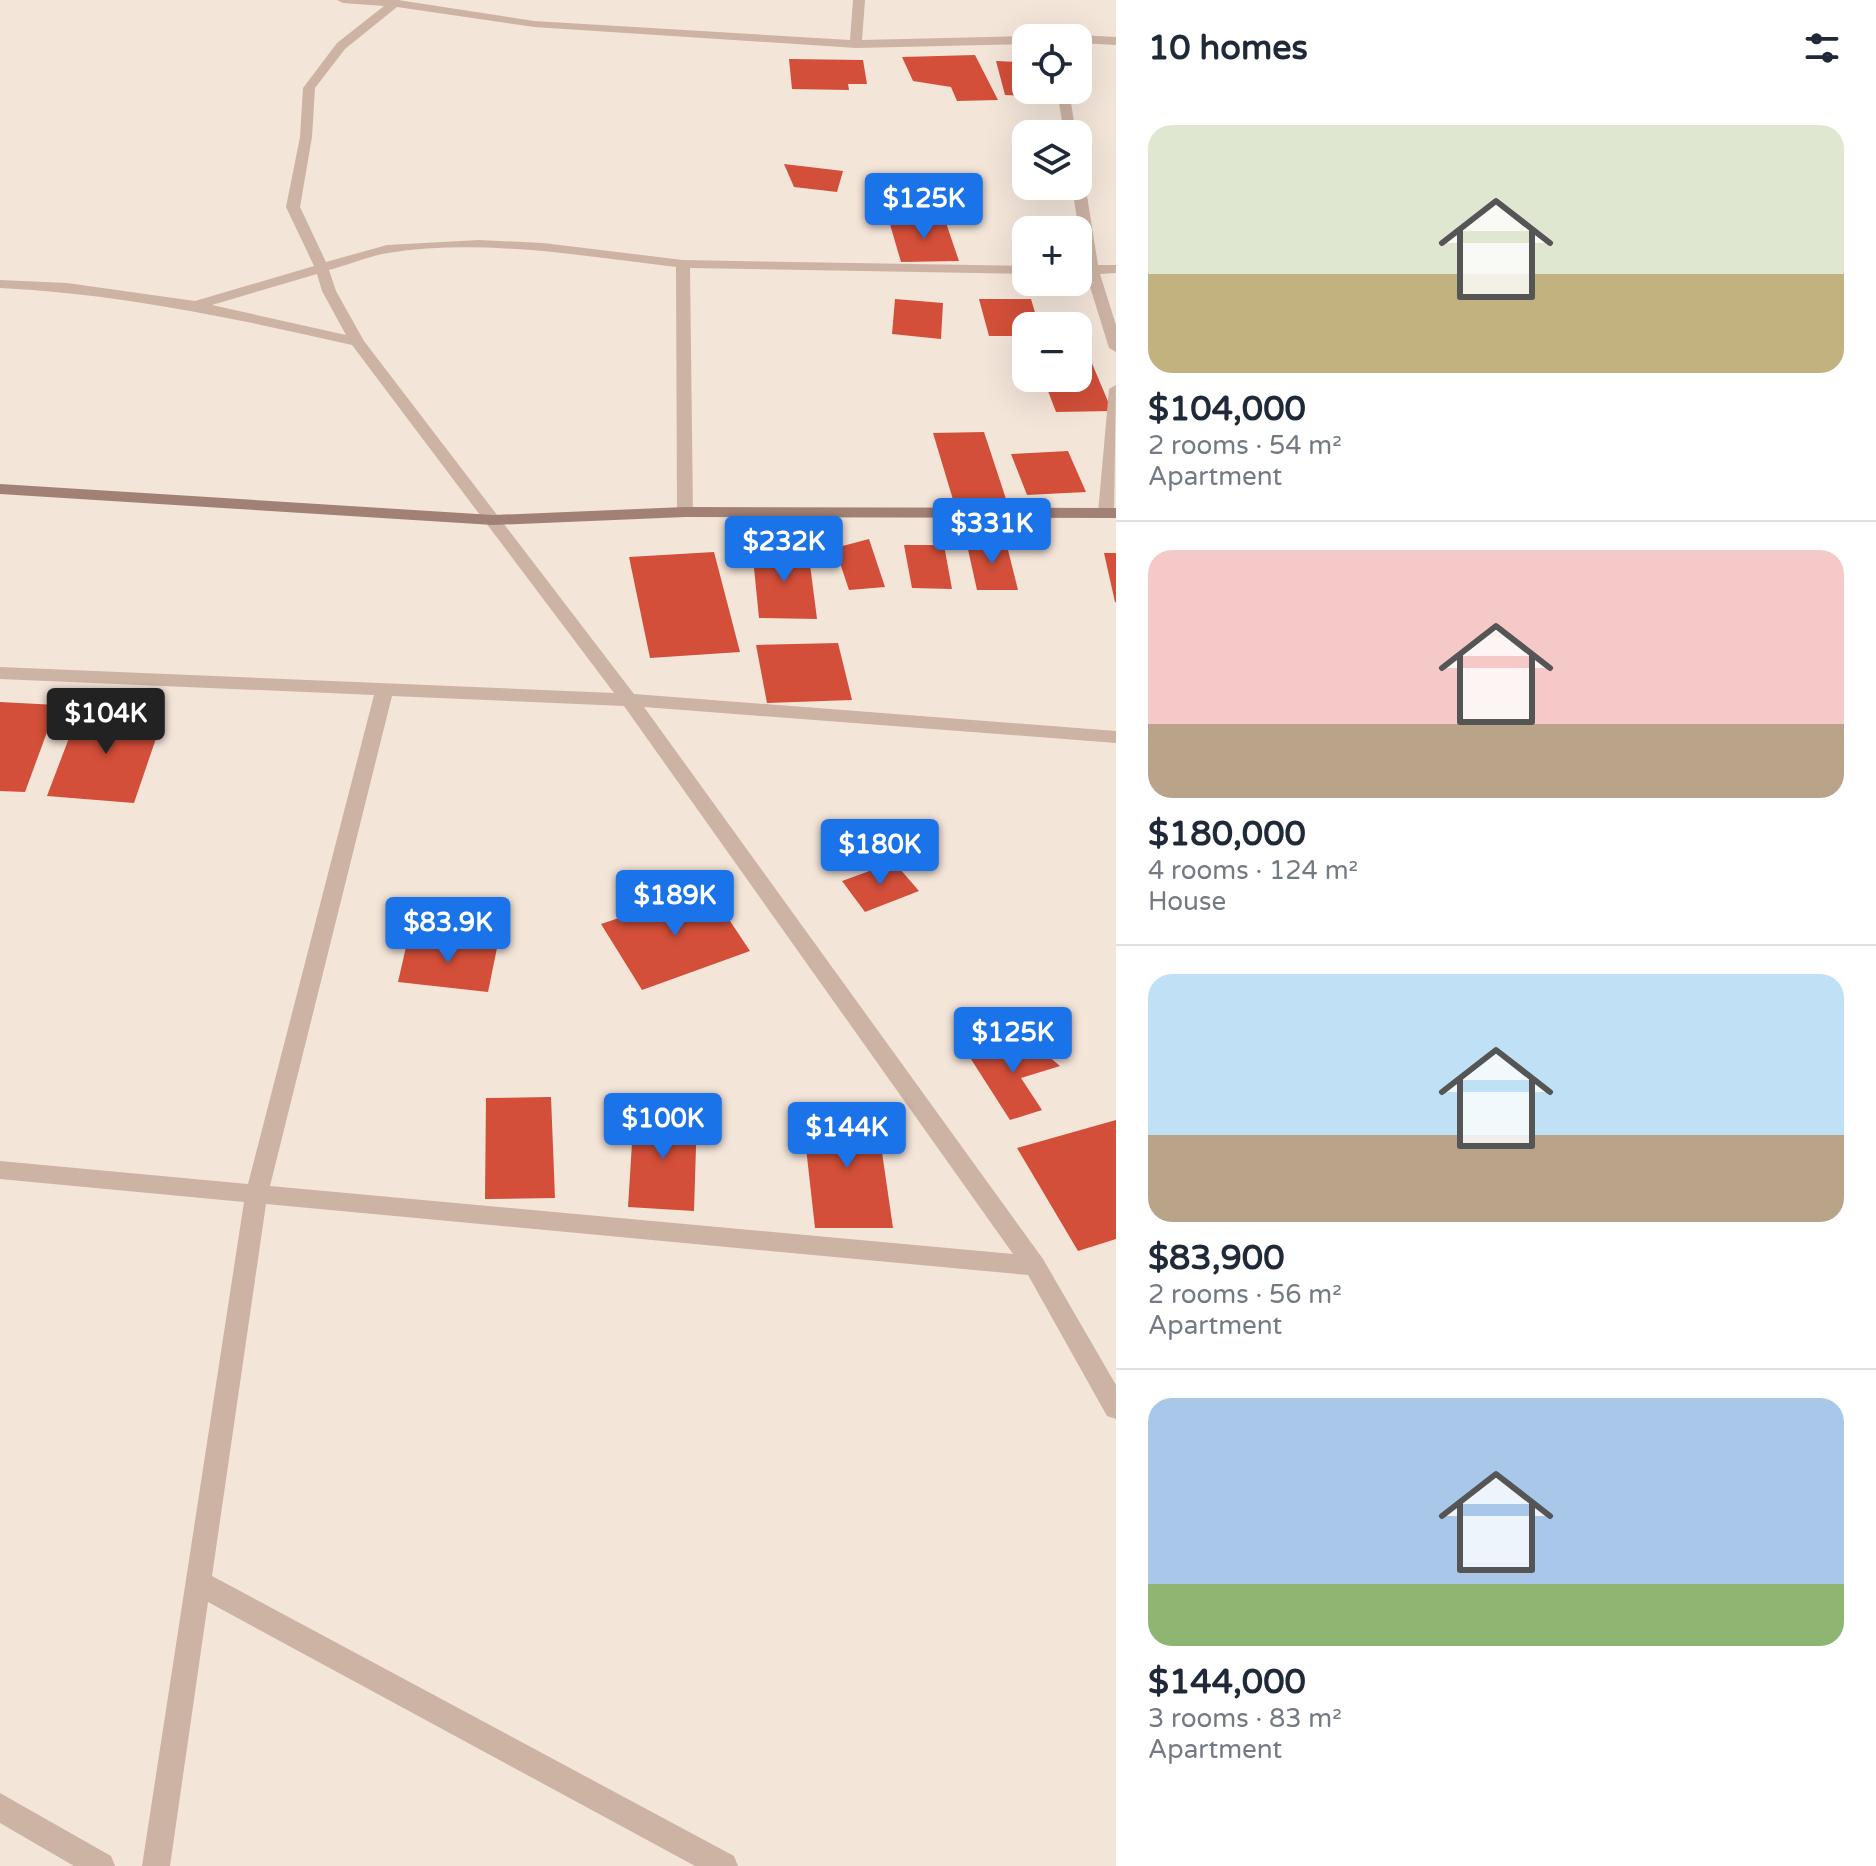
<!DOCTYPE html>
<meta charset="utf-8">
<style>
:root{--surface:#fff;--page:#f2f2f3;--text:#1f2937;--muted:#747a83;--line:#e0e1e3;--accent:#1a73e8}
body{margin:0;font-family:"Varela Round",sans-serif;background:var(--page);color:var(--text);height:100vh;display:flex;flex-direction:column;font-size:30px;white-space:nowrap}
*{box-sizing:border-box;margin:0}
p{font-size:26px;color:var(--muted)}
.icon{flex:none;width:44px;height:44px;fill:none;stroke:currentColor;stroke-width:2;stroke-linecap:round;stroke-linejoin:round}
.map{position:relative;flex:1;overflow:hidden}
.side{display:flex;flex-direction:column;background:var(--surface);width:760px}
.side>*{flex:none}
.tools{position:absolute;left:1012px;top:24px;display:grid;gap:16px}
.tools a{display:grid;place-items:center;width:80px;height:80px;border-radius:16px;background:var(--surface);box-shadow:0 8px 32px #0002;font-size:40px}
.price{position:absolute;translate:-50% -68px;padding:0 18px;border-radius:8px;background:var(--accent);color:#fff;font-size:26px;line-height:52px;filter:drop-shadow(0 2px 4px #0008)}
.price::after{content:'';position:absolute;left:50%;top:48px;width:24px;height:18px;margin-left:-12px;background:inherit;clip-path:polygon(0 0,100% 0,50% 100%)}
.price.current{background:#222;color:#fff}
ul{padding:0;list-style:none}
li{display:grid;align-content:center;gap:16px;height:424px;padding:0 32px}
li+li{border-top:2px solid var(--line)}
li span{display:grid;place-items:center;height:248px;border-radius:24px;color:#555}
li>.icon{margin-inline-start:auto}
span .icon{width:144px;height:144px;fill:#fffc;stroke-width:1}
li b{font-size:34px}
h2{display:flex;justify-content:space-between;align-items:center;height:96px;padding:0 32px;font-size:34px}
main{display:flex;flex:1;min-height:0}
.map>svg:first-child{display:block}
</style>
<main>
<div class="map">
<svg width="1116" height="1866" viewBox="0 0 1116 1866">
<rect width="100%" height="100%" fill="#f4e5d9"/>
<path fill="#d34f39" d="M975,55l23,45 -41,1 -6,-14 -38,-6 -11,-24z
M789,59l74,1 4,24h-19l1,6 -57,-1z
M996,61l25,1 5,28 5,6 -26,-1z
M784,164l59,7 -6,21 -43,-5z
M945,220l14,41 -58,1 -12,-41z
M895,299l48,4 -2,36 -49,-5z
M979,299h52l8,27h-13v10h-37z
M1078,349h8l26,62 -56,1 -13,-34h35z
M984,432l23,70 -53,1 -21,-70z
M1068,451l18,41 -59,3 -16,-41z
M1005,538l13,52h-41l-10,-45z
M869,539l16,48 -36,3 -14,-42z
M904,545h40l8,44 -40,-1z
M752,548l56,1 9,70 -58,-1z
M714,552l26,100 -90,6 -21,-101z
M1104,553h12v49h-1z
M838,643l14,57 -85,3 -11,-58z
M0,702l57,3 -32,87 -25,-1z
M80,709l84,6 -30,88 -87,-7z
M894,862l25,29 -54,21 -23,-31z
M708,888l42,63 -108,39 -41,-66z
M408,938l89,10 -9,44 -90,-10z
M1027,1038l33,28 -39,12 21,32 -32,10 -41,-64z
M551,1097l4,101 -70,1 1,-101z
M634,1111l63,4 -3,96 -66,-4z
M876,1111l17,117h-78l-13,-116z
M1116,1120v119l-38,12 -61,-103z"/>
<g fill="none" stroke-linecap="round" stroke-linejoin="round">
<path fill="#cdb3a4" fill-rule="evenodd" d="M337,0h61l136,21 316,19 3,-40h12l-3,40 164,-4 5,2h-5v6l-170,4 -322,-21 -137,-20 -52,42 -30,39 -3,49 -12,70 26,55 61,-17 92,-5 64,3 140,17 343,6v8l-336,-6 3,244 -8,5 -8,-5 -1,-245c-93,-11 -194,-29 -288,-14 -19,3 -40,12 -59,17l7,21 28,50 270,353 482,37v12l-472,-36 399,552 73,126v34l-9,-3 -79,-141 -762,-71 -54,372 522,280 4,10h-43l-487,-264 -38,264h-28l102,-664 -244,-23v-18l248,23 126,-489 -374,-16v-12l614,26 -262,-348c-118,-27 -231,-51 -352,-57v-8l67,3 128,18 119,-35 -28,-59 14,-70 3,-49 34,-45 47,-37 -41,-3zM317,274l5,17 24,44 -134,-30zM392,696l232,10 389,548 -743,-68z
M1078,35l38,2v8l-38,-2v-5h-5z
M1057,90h12l7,44h-12z
M1078,179l7,4 13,82h18v8l-16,1 16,51v27l-7,-4 -23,-74h-8v-8h6l-12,-80h6z
M1116,385l-2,128 -8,5 -8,-5 11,-124z
M0,1793l111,63 4,10h-41l-74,-43z"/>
<path fill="#a18175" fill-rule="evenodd" d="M0,484l493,31 192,-8 431,1v10l-431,-1 -192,8 -493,-31z"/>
</g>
</svg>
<div class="tools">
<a><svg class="icon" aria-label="locate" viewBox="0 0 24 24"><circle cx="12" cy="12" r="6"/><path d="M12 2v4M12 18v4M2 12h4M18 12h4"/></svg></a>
<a><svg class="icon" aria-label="layers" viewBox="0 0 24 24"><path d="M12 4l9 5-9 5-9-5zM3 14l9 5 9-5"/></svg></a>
<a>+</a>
<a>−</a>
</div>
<b class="price" style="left:924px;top:241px">$125K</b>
<b class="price" style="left:992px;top:566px">$331K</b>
<b class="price" style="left:784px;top:584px">$232K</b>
<b class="price current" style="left:106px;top:756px">$104K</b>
<b class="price" style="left:880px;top:887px">$180K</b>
<b class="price" style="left:675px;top:938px">$189K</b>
<b class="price" style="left:448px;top:965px">$83.9K</b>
<b class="price" style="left:1013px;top:1075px">$125K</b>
<b class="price" style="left:663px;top:1161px">$100K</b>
<b class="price" style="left:847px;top:1170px">$144K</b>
</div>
<section class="side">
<h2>10 homes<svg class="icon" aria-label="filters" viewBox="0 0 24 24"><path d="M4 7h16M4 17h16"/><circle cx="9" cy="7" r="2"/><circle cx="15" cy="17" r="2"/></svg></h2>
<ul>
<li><span style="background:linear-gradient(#dfe7d0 60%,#c2b280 0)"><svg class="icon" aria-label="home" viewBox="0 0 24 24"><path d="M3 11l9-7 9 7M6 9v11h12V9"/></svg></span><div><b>$104,000</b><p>2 rooms · 54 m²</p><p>Apartment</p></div></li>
<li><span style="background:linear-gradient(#f6c9c9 70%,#b9a48a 0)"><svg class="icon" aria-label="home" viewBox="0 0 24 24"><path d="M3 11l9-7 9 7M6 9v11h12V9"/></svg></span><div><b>$180,000</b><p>4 rooms · 124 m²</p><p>House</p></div></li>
<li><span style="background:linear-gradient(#bfe0f5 65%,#b9a48a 0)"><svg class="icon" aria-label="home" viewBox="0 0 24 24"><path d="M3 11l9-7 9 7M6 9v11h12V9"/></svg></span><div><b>$83,900</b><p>2 rooms · 56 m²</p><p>Apartment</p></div></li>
<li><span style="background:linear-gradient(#a9c7e8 75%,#8fb573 0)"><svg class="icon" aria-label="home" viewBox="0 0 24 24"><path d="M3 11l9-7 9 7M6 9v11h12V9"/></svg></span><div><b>$144,000</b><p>3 rooms · 83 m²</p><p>Apartment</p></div></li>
</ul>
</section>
</main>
